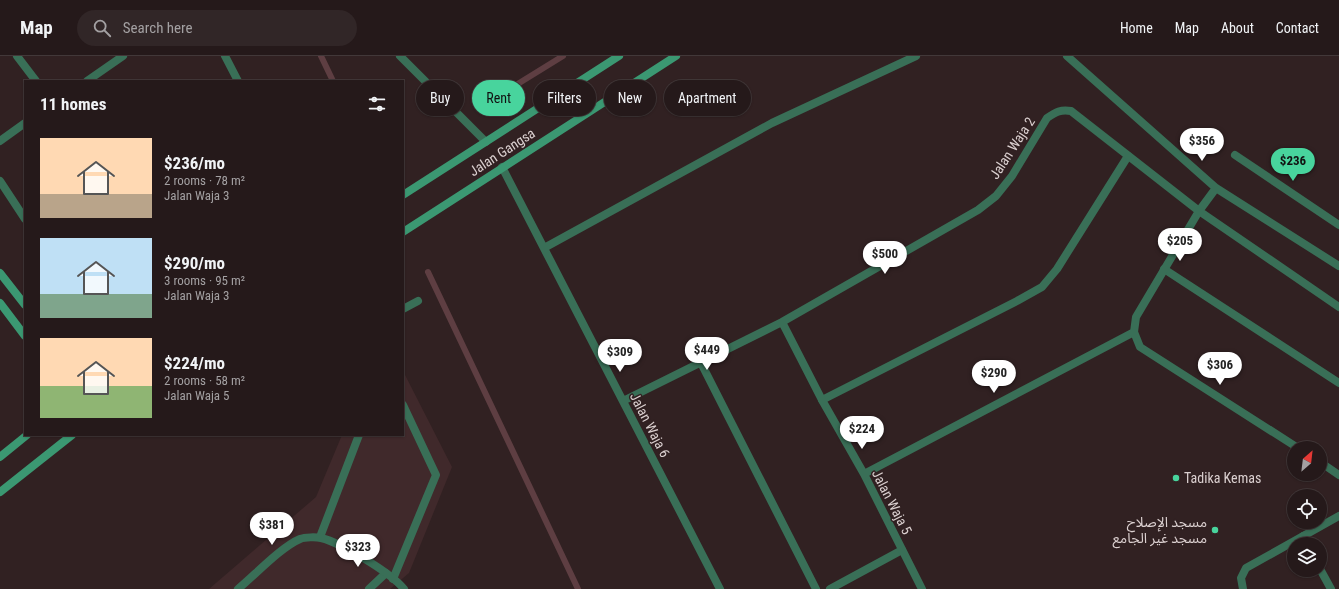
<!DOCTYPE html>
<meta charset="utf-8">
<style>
:root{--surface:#25191a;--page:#312627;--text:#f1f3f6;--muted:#a3a0a2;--line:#423839;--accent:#48d49d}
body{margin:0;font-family:"Roboto Condensed","Noto Sans Arabic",sans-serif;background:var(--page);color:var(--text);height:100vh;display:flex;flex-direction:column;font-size:15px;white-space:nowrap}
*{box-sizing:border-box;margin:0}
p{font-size:13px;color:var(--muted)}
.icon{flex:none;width:22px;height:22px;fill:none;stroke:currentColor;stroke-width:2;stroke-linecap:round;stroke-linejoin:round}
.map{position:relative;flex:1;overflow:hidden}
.details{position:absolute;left:24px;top:24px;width:380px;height:356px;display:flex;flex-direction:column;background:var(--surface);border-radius:0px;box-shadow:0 1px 3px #0004,0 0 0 1px var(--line)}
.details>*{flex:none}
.hud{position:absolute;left:416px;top:24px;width:380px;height:36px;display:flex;gap:8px}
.needle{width:26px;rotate:28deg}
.tools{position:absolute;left:1287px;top:385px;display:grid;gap:8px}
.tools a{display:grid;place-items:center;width:40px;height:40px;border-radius:50%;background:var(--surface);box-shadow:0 1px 3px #0004,0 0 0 1px var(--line);font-size:20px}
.price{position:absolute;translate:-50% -34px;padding:0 9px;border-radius:14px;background:#fff;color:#222;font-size:13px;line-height:26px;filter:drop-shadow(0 1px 2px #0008)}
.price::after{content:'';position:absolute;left:50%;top:24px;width:12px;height:9px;margin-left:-6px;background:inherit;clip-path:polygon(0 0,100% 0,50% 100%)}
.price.current{background:var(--accent);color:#111}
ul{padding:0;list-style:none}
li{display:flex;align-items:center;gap:12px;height:100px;padding:0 16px}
li span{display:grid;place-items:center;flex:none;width:112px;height:80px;border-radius:0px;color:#555}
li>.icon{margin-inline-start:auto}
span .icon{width:48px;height:48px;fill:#fffc;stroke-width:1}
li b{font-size:17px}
h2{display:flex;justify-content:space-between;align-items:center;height:48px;padding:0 16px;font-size:17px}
.chip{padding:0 14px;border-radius:18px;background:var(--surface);box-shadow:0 1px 3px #0004,0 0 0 1px var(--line);font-size:14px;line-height:36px}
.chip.current{background:var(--accent);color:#111}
header{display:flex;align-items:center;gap:24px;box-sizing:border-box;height:56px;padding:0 20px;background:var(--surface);border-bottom:1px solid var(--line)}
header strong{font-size:19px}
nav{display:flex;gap:22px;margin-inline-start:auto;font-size:14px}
.search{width:280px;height:36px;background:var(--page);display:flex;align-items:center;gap:10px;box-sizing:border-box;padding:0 14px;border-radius:22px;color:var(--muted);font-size:15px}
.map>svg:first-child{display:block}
</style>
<header>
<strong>Map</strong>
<div class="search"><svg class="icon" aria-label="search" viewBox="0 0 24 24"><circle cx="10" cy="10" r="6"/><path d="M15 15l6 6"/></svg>Search here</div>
<nav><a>Home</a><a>Map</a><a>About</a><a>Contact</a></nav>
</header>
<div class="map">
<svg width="1339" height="533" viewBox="0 0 1339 533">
<rect width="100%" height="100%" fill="#312122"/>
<path fill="#40292b" d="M403,315l49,96 -43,106 -19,16h-181l107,-92 26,-62h61z"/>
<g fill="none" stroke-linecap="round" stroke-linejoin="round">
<path stroke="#5e3e42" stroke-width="6" d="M321,0l12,25
M516,29l47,-29
M428,216l150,317"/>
<path stroke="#396f57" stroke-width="8" d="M17,0l19,25
M400,0l86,86
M1164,213l175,114
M403,253l15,-8
M701,307l115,226
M822,344l195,-99 25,-14 15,-18 71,-113
M1303,480l4,8
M320,481l39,-102
M1320,513l11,20
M393,523l43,-104 -33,-70
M369,533l17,-16
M830,533l72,-39"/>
<path stroke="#396f57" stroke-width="8" d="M225,0l13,25
M1067,0l149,132 123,78
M87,25l36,-25
M0,85l25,-18
M1235,99l104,70
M502,111l218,422
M0,125l25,38
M544,192l228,-125 144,-67
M782,266l40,78 42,74 58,115
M1134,276l6,15 158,101
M1134,276l2,-15 63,-106 17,-23
M623,345l159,-79 196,-112 18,-14 16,-20 35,-58c9,-6 14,-9 24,-7l128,100 140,96
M1320,406l19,13
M864,418l270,-142
M238,533c17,-14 43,-42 62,-50 5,-2 16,-2 21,-1 21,5 70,35 83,51
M1243,533l-2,-11 5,-10 93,-52"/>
<path stroke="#3b9872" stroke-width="8" d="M403,139l216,-139
M403,176l273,-176
M0,217l25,32
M0,247l25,33
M0,401l27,-22
M0,436l72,-57"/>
</g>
<g fill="#48d49d" stroke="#312122" stroke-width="1.5">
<circle cx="1176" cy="422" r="4"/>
<circle cx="1215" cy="474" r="4"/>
</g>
<g text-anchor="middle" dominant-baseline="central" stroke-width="3" stroke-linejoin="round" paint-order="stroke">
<g font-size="14" fill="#dbd0d0" stroke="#312122">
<text transform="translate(1012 92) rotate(-57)">Jalan Waja 2</text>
<text transform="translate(502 96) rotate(-33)">Jalan Gangsa</text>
<text transform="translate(650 369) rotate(63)">Jalan Waja 6</text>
<text transform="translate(892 446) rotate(63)">Jalan Waja 5</text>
</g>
<g font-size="14" fill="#dbd0d0" stroke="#312122" text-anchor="start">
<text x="1184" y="422">Tadika Kemas</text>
<text x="1207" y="466" text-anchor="end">مسجد الإصلاح<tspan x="1207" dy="16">مسجد غير الجامع</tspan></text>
</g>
</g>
</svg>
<div class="tools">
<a><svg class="needle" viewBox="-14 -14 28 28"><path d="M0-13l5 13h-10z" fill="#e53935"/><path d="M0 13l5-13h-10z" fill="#a3a0a2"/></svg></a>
<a><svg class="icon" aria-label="locate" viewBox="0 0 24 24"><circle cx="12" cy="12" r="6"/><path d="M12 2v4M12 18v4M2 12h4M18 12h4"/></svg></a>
<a><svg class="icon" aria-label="layers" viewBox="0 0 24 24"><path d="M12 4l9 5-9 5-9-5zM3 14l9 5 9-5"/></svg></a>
</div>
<b class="price" style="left:1202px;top:106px">$356</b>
<b class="price current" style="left:1293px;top:126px">$236</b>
<b class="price" style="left:1180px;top:206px">$205</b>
<b class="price" style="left:885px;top:219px">$500</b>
<b class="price" style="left:707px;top:315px">$449</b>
<b class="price" style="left:620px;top:317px">$309</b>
<b class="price" style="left:1220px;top:330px">$306</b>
<b class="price" style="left:994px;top:338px">$290</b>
<b class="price" style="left:862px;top:394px">$224</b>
<b class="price" style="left:272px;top:490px">$381</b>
<b class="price" style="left:358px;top:512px">$323</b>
<div class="hud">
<a class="chip">Buy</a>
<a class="chip current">Rent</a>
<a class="chip">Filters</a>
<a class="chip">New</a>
<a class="chip">Apartment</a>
</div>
<section class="details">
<h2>11 homes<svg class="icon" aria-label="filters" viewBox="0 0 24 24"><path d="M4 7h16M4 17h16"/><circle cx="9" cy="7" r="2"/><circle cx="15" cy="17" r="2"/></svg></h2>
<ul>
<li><span style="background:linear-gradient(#ffd9b3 70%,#b9a48a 0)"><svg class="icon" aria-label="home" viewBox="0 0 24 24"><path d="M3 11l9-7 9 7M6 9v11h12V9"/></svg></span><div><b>$236/mo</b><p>2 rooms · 78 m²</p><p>Jalan Waja 3</p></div></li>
<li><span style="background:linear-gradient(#bfe0f5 70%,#7fa58c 0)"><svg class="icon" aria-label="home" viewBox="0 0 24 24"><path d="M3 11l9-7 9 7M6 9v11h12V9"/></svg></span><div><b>$290/mo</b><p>3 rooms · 95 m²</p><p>Jalan Waja 3</p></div></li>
<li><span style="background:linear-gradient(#ffd9b3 60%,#8fb573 0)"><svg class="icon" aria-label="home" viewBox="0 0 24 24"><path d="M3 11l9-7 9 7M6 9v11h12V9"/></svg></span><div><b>$224/mo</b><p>2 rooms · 58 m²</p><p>Jalan Waja 5</p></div></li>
</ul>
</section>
</div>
